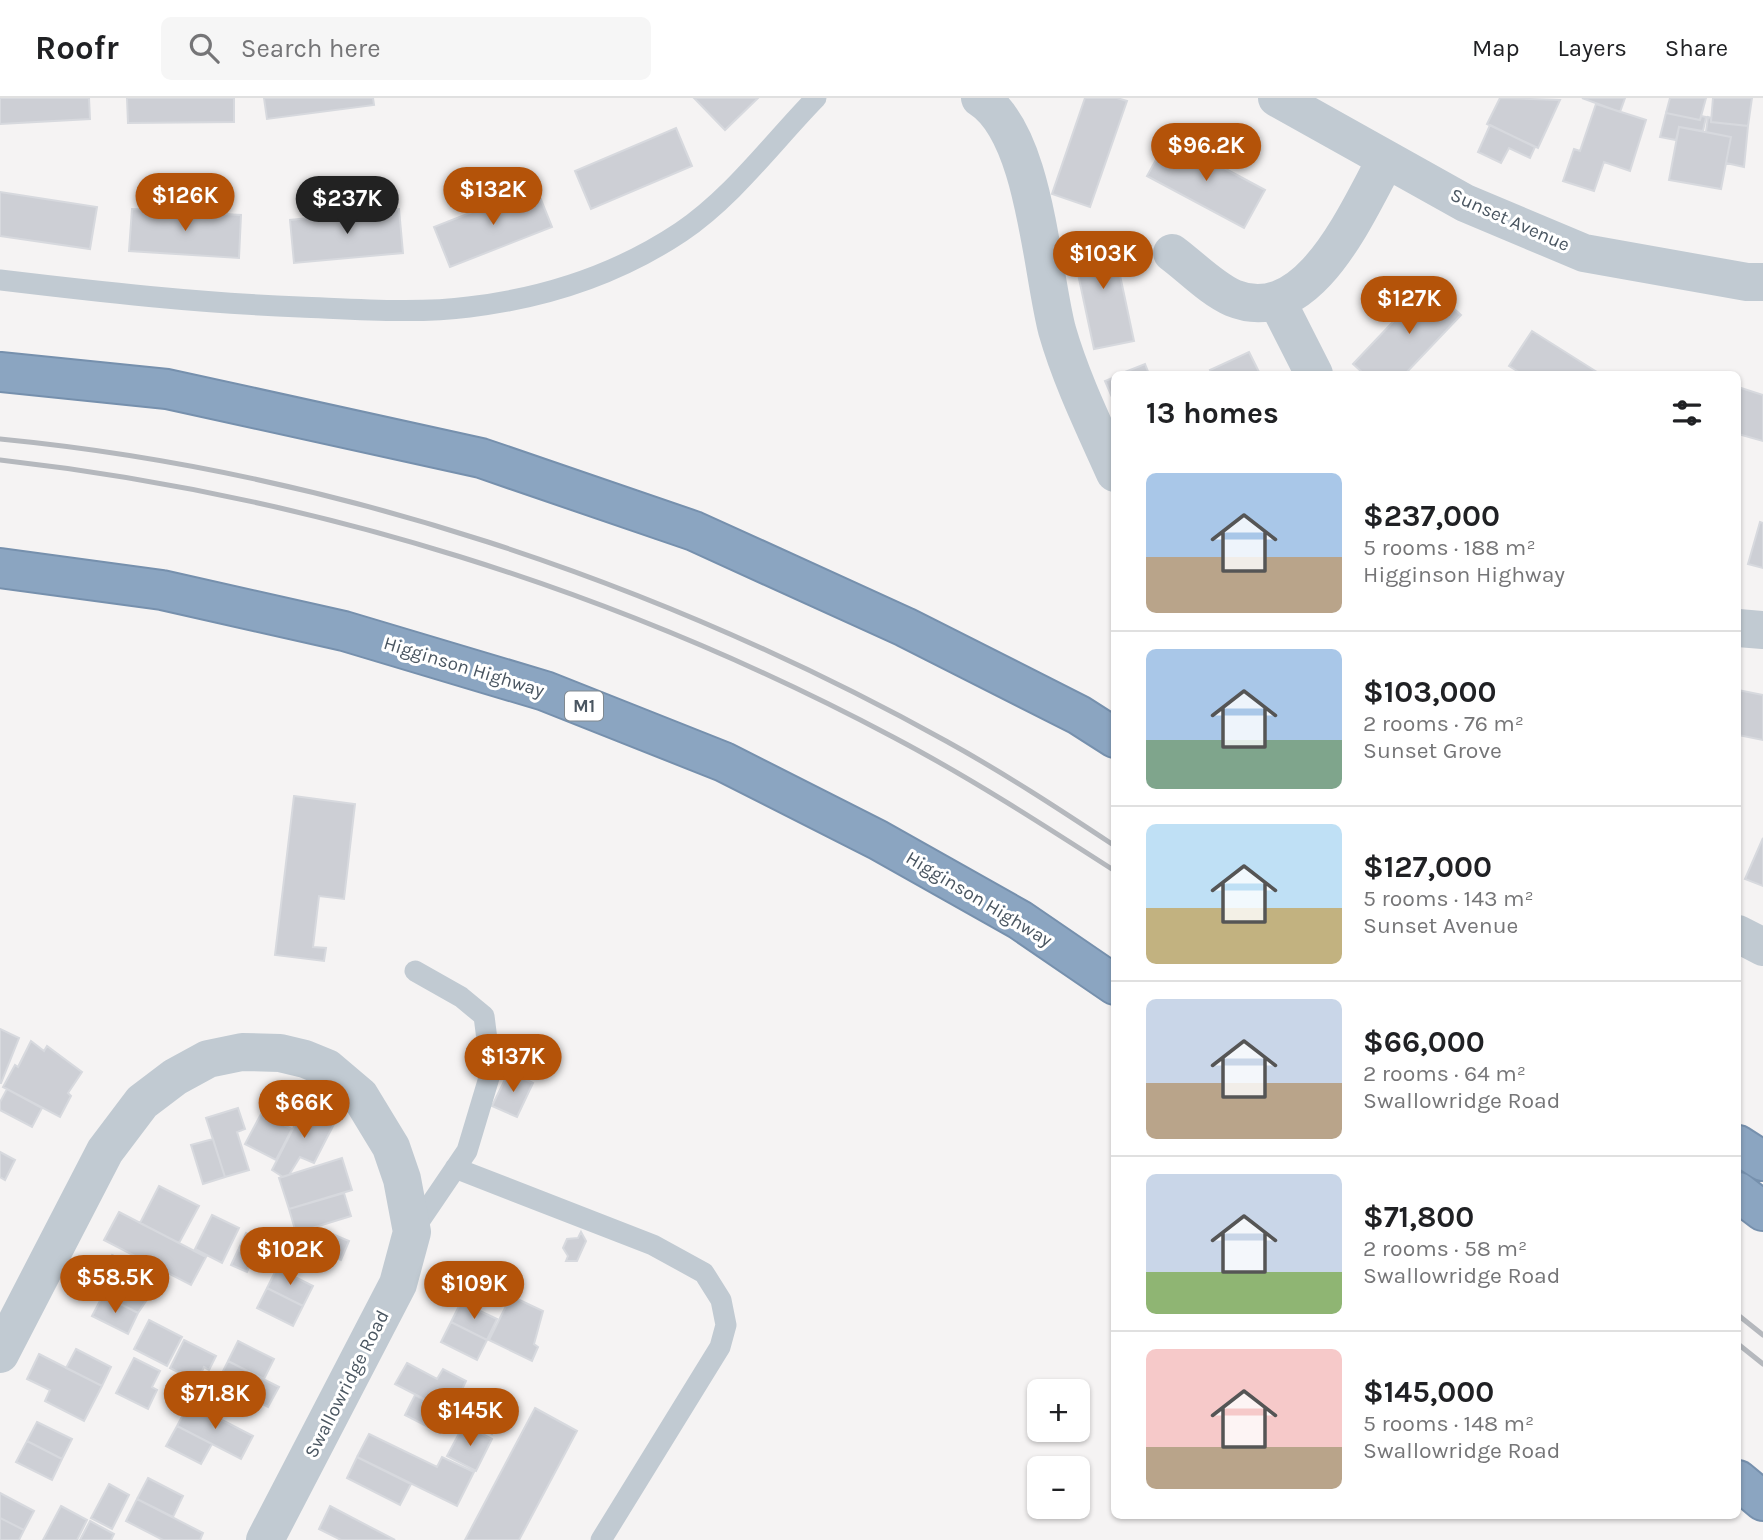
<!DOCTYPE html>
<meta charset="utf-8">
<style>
:root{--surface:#fff;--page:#f6f6f6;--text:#202124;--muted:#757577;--line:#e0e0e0;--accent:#b45309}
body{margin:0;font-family:Karla,sans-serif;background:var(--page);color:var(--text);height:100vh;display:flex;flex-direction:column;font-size:26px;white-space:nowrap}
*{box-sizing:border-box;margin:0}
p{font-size:23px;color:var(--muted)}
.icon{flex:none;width:38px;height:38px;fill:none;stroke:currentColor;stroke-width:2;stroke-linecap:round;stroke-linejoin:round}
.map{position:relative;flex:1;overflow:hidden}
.panel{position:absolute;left:1111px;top:273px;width:630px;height:1148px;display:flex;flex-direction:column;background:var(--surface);border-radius:10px;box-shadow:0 2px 5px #0004}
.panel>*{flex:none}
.tools{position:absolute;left:1027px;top:1281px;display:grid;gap:14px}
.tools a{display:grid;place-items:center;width:63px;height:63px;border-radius:10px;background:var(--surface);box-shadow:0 2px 5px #0004;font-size:35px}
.price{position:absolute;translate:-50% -60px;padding:0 16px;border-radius:24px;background:var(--accent);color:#fff;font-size:23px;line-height:46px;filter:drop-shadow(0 2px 4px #0008)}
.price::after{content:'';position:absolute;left:50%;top:42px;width:21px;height:16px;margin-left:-10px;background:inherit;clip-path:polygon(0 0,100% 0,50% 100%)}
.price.selected{background:#222;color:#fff}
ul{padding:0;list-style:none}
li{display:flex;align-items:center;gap:21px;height:175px;padding:0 35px}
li+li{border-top:2px solid var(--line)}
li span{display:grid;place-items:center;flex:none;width:196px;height:140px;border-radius:10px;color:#555}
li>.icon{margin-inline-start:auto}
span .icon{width:84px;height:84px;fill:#fffc;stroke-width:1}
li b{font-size:30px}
h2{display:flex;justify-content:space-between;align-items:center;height:84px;padding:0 35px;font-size:30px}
header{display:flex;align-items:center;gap:42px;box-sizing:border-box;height:98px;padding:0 35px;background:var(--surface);border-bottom:2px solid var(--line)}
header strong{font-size:33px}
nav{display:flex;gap:38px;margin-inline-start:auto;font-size:24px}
.search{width:490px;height:63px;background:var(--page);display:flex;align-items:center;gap:18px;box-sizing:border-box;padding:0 24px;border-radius:10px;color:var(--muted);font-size:26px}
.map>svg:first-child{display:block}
</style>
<header>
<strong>Roofr</strong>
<div class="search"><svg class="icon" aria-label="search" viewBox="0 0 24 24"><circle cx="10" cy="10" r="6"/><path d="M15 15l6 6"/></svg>Search here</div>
<nav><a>Map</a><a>Layers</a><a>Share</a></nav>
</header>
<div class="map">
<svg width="1763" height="1442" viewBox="0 0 1763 1442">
<rect width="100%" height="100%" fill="#f5f3f3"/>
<path fill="#cdcfd5" stroke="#d7d9de" stroke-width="2" d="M0,0h89l1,21 -90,5z
M127,0h107v24l-106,1z
M264,0h109l1,7 -107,14z
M694,0h64l-33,32z
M1085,0h32l10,3 -37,106 -38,-13z
M1500,0l60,2 -22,48 -51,-24z
M1582,0h43l-5,14z
M1670,0h36l-6,22 -34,-7z
M1713,0h39l-4,28 -37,-4z
M1596,6l50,16 -16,51 -26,-9 -10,29 -31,-10 11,-32 6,2z
M1666,15l34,7 1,-4 5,1 -3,14 -24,-4 -3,13 -16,-3z
M1708,19l3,1v4l37,4 -4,41 -18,-4 5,-26 -25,-5z
M1490,27l45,22 -5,11 -21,-10 -8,15 -23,-11z
M1679,29l52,10 -10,52 -52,-9z
M676,30l16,38 -101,43 -16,-38z
M1168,40l97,52 -21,38 -97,-52z
M536,89l16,40 -102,40 -16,-40z
M0,94l97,15 -7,42 -90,-13z
M132,111l109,6 -2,43 -110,-7z
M399,111l4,44 -109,10 -4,-43z
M1111,135l23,108 -40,8 -23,-108z
M1428,187l33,30 -56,59h-41l-11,-10z
M1532,233l68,43h-78l-13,-8z
M1249,254l11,22h-48l-2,-4z
M1145,266l4,10h-29z
M1115,279v27l-10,-23z
M1738,289l25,8v46l-25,-7z
M1760,424l3,1v45l-15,-4z
M1738,592l25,5v45l-25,-5z
M294,698l61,8 -11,95 -25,-3 -6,51 13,1 -2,13 -49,-6z
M1763,740v48l-18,-7z
M0,931l19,9 -18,45h-1z
M31,943l13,10 3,-5 35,26 -14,21 3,3 -11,21 -57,-30 12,-22 3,2z
M509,973l24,12 -16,34 -25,-11z
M7,991l35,19 -10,19 -32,-17v-8z
M307,1003l27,23 -20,39 -14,-6 -11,18 -6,2 -11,-7z
M238,1010l7,21 -8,3 12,38 -24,7 -19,-59z
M261,1016l31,15 -16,31 -31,-16z
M213,1041l12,38 -22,7 -12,-39z
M0,1054l15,8 -10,20 -5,-3z
M342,1060l10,32 -63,19 -10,-31z
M159,1088l40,20 -20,37 -39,-20z
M344,1095l7,23 -55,17 -7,-24z
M119,1114l87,45 -15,28 -87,-45z
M212,1117l27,13 -17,35 -27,-14z
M318,1130l31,13 -8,19 -31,-14z
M581,1134l5,9 -9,20h-11l2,-5 -5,-8 4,-9 11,-1z
M246,1135l30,13 -8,15 -29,-13z
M238,1152l15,7 -6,15 -16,-7z
M112,1157l48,25 -22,33 -56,-29 12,-23 11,6z
M277,1170l36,18 -10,20 -36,-18z
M267,1190l36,18 -10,20 -36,-18z
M103,1197l35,18 -10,21 -36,-18z
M511,1198l32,15 -9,33 4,3 -6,14 -43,-21z
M461,1204l36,17 -10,21 -36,-18z
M149,1222l33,17 -15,29 -33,-17z
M451,1224l36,18 -10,20 -36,-18z
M184,1242l32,16 -7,14 -5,-3 -7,15 -27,-14z
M238,1243l36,18 -10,20 -36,-18z
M76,1251l35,18 -9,19 -36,-18z
M39,1256l63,32 -18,35 -39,-20 5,-11 -23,-11z
M134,1260l26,13 -8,16 5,3 -9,19 -32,-16z
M228,1263l51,26 -11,20 -50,-26z
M407,1265l30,16 6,-10 23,12 -15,32 -56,-29z
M415,1297l36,18 -11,20 -35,-18z
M472,1298l32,17 -12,21 -31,-17z
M189,1305l64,33 -12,23 -64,-33z
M535,1310l42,23 -58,109h-54z
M37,1324l35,17 -10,20 -35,-18z
M464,1326l28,15 -16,32 -29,-15z
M177,1328l35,18 -11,20 -35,-18z
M369,1336l68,33 5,-10 32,15 -17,34 -100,-49z
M27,1343l35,18 -10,21 -36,-18z
M357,1359l54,27 -11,21 -53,-27z
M148,1380l35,18 -10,21 -36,-18z
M109,1386l20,11 -17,34 -21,-11z
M0,1395l34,18 -10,19 -24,-12z
M137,1401l66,34 -3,7h-37l-37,-19z
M61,1408l26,14 -10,20h-34z
M330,1408l65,34h-54l-22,-11z
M0,1420l24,12 -5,10h-19z
M90,1423l24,13 -3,6h-31z"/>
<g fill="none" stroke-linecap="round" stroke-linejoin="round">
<defs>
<path id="highway" d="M0,274l167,17 314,69 213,73 211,96 174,88 36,23
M0,470l162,22 182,41 201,60 179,71 154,78 142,80 95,65
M1738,1047l25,16
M1738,1094l25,19
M1738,1382l25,21"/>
</defs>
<use href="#highway" stroke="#7690ad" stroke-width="42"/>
<path stroke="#c1cad2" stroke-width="21" d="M0,182c100,12 199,23 300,27 52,2 118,7 169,0 76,-9 149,-33 212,-75 52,-35 92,-90 135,-134
M455,1070l198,77 51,28 17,27 5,25 -6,22 -119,193
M412,1134l55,-81 24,-80 -7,-55 -23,-19 -46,-26"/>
<path stroke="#c1cad2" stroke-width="38" d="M980,0c55,35 61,170 77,232 14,49 37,96 58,143
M1277,0l188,105 119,50 163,29h16
M1172,155c19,14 40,36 61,45 76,31 124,-87 153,-138
M1277,203l37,73
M1738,530l25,2
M1738,836l25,13
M0,1256l105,-203 37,-49 33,-25 33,-18 34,-7 38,1 25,6 22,9 33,28 31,51 11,32 10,53 -14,52 -133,256"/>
<use href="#highway" stroke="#8ba5c1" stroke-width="38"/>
<path stroke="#b5b8bd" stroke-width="5" d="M0,341c329,32 657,142 946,302 58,32 113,68 169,105
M0,362c311,35 616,130 893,277 76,40 149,87 222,134
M1738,1217l25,20
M1738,1246l25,20"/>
</g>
<g text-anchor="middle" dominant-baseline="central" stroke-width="6" stroke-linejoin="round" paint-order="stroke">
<rect fill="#fff" stroke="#808990" stroke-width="2" x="565" y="593.5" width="38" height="29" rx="5"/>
<g font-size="18" font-weight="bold" fill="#4a5661">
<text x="584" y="608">M1</text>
</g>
<g font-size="19" fill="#4a5661" stroke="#fff">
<text transform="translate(1510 122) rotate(24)">Sunset Avenue</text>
<text transform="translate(464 569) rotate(17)">Higginson Highway</text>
<text transform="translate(979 801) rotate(31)">Higginson Highway</text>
<text transform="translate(347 1286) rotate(-63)">Swallowridge Road</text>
</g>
</g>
</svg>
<div class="tools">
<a>+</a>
<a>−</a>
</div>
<b class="price" style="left:1206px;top:85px">$96.2K</b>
<b class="price" style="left:493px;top:129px">$132K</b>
<b class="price" style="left:185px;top:135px">$126K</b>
<b class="price selected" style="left:347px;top:138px">$237K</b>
<b class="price" style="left:1103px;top:193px">$103K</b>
<b class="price" style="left:1409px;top:238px">$127K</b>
<b class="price" style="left:513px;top:996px">$137K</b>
<b class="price" style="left:304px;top:1042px">$66K</b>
<b class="price" style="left:290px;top:1189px">$102K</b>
<b class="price" style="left:115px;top:1217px">$58.5K</b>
<b class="price" style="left:474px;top:1223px">$109K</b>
<b class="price" style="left:215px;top:1333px">$71.8K</b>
<b class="price" style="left:470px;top:1350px">$145K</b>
<section class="panel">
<h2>13 homes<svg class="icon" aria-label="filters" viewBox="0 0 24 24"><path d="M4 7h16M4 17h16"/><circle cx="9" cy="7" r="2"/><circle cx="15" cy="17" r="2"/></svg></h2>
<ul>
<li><span style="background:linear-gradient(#a9c7e8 60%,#b9a48a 0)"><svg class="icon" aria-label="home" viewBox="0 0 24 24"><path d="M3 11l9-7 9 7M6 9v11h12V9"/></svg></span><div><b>$237,000</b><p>5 rooms · 188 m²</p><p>Higginson Highway</p></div></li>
<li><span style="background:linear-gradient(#a9c7e8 65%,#7fa58c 0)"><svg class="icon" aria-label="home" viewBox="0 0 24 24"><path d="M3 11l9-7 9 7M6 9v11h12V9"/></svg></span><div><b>$103,000</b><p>2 rooms · 76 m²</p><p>Sunset Grove</p></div></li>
<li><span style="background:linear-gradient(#bfe0f5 60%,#c2b280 0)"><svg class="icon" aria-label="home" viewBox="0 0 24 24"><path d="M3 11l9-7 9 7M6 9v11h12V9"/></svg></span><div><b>$127,000</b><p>5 rooms · 143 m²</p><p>Sunset Avenue</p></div></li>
<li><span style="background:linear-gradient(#c9d6e8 60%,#b9a48a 0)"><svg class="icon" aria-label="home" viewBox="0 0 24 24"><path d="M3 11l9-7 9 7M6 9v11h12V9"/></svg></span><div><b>$66,000</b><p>2 rooms · 64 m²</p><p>Swallowridge Road</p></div></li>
<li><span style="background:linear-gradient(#c9d6e8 70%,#8fb573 0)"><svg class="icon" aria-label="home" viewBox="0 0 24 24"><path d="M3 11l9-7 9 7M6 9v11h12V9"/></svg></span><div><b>$71,800</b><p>2 rooms · 58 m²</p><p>Swallowridge Road</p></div></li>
<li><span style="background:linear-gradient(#f6c9c9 70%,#b9a48a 0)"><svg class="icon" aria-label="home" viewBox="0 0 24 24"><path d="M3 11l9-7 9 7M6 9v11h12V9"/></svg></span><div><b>$145,000</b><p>5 rooms · 148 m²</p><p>Swallowridge Road</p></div></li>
</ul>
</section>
</div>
